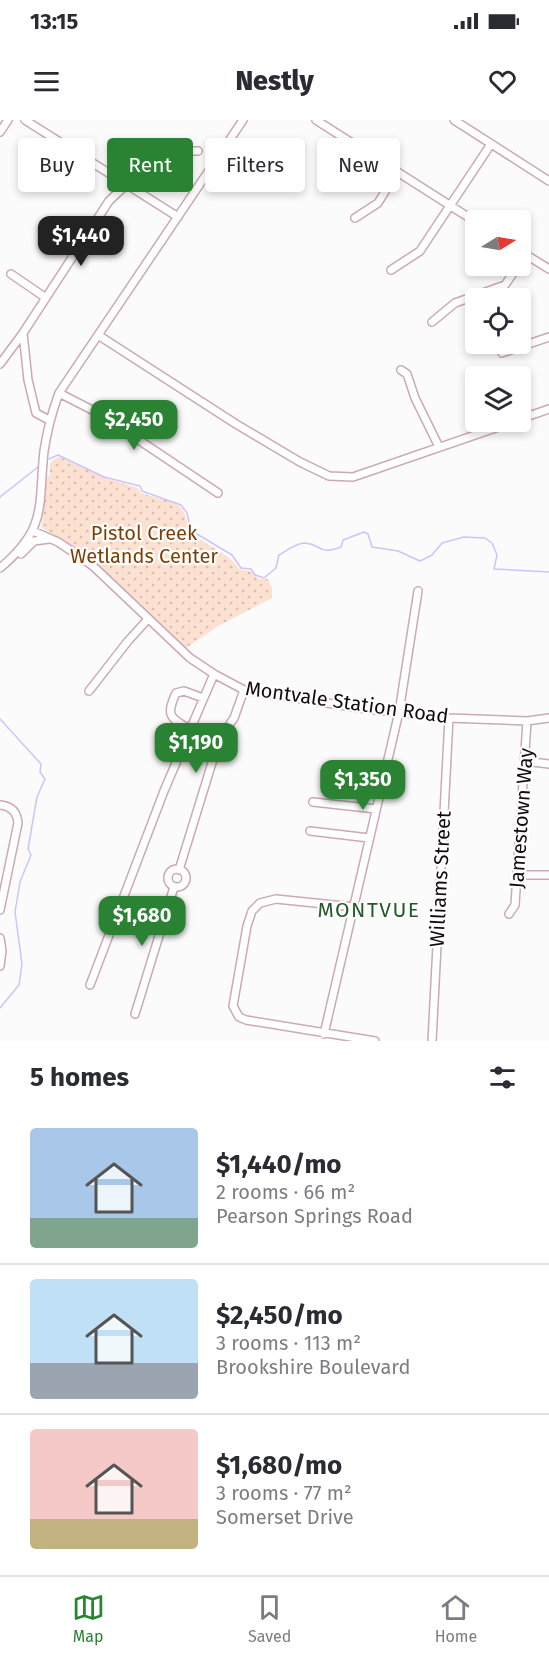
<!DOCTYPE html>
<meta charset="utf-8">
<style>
:root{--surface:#fff;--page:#f7f7f7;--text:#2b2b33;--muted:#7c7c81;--line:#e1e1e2;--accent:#2a8332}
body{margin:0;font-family:"Fira Sans",sans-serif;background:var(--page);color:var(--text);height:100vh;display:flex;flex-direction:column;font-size:22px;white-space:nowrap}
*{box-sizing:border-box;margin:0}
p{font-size:20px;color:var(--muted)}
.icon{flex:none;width:33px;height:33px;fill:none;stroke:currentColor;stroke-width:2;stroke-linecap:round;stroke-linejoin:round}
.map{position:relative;height:921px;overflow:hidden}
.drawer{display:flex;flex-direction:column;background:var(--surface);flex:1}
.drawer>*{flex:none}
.top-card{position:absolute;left:18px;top:18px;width:513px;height:54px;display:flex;gap:12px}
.needle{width:39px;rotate:79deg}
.tools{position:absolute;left:465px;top:90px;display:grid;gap:12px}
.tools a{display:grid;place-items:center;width:66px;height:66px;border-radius:6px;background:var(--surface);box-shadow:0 3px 9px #0003;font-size:30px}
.price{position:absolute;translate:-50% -51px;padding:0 14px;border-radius:12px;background:var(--accent);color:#fff;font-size:20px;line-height:39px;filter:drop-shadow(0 2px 3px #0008)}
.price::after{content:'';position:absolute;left:50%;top:36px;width:18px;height:14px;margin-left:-9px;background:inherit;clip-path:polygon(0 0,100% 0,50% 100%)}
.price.selected{background:#222;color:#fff}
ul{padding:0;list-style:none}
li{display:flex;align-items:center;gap:18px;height:150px;padding:0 30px}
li+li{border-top:2px solid var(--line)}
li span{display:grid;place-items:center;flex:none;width:168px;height:120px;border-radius:6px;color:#555}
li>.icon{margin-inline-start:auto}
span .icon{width:72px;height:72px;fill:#fffc;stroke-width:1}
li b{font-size:26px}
h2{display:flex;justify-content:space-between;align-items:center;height:72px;padding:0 30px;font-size:26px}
.pill{padding:0 21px;border-radius:6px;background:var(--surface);box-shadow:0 3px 9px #0003;font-size:21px;line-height:54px}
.pill.selected{background:var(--accent);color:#fff}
.status{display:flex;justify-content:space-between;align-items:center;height:42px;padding:0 30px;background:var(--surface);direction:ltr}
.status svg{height:16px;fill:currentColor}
header{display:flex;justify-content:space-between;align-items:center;height:78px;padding:0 30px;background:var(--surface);font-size:27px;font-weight:800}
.tabs{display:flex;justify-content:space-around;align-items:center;height:84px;border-top:2px solid var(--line);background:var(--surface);font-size:16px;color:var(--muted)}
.tabs a{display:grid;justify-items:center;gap:3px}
.tabs .selected{color:var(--accent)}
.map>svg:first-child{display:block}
</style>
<div class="status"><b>13:15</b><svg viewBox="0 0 49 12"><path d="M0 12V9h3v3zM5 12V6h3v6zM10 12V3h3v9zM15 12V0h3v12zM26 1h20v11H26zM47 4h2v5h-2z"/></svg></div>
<header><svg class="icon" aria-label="menu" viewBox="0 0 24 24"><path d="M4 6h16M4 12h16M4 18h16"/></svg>Nestly<svg class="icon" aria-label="heart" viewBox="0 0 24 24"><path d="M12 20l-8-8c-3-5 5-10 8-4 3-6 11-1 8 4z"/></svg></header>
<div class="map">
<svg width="549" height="921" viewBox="0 0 549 921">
<defs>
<pattern id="park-dots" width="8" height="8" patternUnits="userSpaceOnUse" patternTransform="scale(1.5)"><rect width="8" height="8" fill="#fce1d1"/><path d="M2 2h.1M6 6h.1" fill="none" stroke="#d7c0b2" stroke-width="1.8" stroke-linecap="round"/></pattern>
</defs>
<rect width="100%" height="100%" fill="#fbfbfb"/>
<path fill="url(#park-dots)" d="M60,337l45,21 33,10 3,5c11,4 28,7 37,12 9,6 7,18 13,25 13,17 36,20 48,39l11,2 9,8h9l4,9v10l-54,28 -32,22 -101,-93 -44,-28 6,-50 3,-2v-11l3,-4z"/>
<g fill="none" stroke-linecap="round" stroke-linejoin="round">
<path stroke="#cec3fb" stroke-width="1.5" d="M49,339l9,-4 46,22 36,9 2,5 39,14 6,8 3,14 7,7 35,21 9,13 10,1 4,6 9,3 12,-10 3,-13c8,-4 16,-12 26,-12 17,1 13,13 36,4l2,-7 21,-8 4,2 4,13 26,4 22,10 12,-6 10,-12 22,-6 21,1 7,5 5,12 -3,14 55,3
M0,377l38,-30
M0,599l41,45 -1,8 5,7 -8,18 -9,52 3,6 -11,27 -5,30 7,52 -3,21 -19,23"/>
<defs>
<path id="minor" d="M25,0l153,97
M316,0l160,102
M454,0l95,61
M0,12l8,-12
M326,39l20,-20
M355,98l23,-15 19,-31
M520,131l29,18
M391,150l29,-19 71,-107
M11,154l35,24
M432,202l23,-19 50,-18 13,-19
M98,215l138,89 64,38 29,14 24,1 160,-55
M502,233l47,-16
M0,244l23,-31
M401,250l6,4 8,24 24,49
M59,273l41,21 118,79
M520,299l29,-10
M49,300l-13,-7 -8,-33 -5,-47 86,-132 18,-17 60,-33h11
M33,411l25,11 18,12 18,13 96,91 24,16 30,16 115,18 90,10 78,3 22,-3
M21,434l13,-13 15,-2
M0,448c48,-40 38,-62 44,-117 3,-20 8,-39 15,-58l184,-273
M89,571l39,-50 20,-22
M190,609c-21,-11 -24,-14 -14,-36l8,-2 19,7
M524,641l25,3
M313,682l63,7
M0,685c11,1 17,7 18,18l-18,87
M310,711l59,7
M168 758a9 9 0 1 1 18 0a9 9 0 1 1-18 0Z
M179,750l40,-130 15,-22 10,-28
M517,755h32
M354,787l-78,-8 -16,4 -8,8 -5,15 -14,80 6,11 7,3 129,21
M509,794l6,-9 12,-184
M0,818l2,13 -2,15
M90,865l74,-194 50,-117
M135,894l39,-127
M324,914l75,-322 19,-121
M432,921l17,-323"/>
</defs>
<use href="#minor" stroke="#cba9b5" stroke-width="10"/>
<use href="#minor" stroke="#fff" stroke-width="7"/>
</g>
<g text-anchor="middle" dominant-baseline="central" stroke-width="4.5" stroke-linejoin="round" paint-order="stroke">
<g font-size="20" fill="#7e3e02" stroke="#fff">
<text x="144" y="413">Pistol Creek<tspan x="144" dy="23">Wetlands Center</tspan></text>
</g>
<g font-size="20" fill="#14090d" stroke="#fff">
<text transform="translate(347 582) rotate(8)">Montvale Station Road</text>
<text transform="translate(521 698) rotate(-86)">Jamestown Way</text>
<text transform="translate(440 759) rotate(-87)">Williams Street</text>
</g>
<g font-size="21" letter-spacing="1.5" fill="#235a26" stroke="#fff">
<text x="369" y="790">MONTVUE</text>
</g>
</g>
</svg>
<div class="tools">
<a><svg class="needle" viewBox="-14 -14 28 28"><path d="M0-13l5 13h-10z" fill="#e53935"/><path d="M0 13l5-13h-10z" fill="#7c7c81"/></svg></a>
<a><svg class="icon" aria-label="locate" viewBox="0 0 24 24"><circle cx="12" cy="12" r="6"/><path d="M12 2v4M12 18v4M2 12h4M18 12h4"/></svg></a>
<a><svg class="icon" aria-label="layers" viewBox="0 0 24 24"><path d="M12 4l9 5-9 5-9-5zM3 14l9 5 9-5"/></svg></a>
</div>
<b class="price selected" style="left:81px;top:147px">$1,440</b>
<b class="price" style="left:134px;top:331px">$2,450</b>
<b class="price" style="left:196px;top:654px">$1,190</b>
<b class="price" style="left:363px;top:691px">$1,350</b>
<b class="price" style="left:142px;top:827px">$1,680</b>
<div class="top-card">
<a class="pill">Buy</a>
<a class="pill selected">Rent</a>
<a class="pill">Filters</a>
<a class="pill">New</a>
</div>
</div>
<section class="drawer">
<h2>5 homes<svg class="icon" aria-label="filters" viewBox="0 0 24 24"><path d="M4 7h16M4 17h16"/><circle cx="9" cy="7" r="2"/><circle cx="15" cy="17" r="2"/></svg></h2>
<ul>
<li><span style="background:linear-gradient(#a9c7e8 75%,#7fa58c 0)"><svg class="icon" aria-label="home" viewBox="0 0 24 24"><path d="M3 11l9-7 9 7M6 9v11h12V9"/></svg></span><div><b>$1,440/mo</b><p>2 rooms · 66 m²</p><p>Pearson Springs Road</p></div></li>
<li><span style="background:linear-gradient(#bfe0f5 70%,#9aa5b1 0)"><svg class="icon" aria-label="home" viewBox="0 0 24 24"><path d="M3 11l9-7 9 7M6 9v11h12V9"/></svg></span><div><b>$2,450/mo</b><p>3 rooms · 113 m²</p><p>Brookshire Boulevard</p></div></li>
<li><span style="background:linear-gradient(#f6c9c9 75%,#c2b280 0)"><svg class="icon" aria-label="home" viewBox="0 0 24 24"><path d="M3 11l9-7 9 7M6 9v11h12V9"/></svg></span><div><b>$1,680/mo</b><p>3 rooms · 77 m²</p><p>Somerset Drive</p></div></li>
</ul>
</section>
<nav class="tabs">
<a class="selected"><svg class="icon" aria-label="map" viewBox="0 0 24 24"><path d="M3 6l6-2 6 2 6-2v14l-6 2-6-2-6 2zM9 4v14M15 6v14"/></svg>Map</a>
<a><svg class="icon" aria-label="saved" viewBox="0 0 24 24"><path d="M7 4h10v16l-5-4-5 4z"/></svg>Saved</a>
<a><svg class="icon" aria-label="home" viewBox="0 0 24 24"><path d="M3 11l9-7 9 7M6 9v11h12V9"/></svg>Home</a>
</nav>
